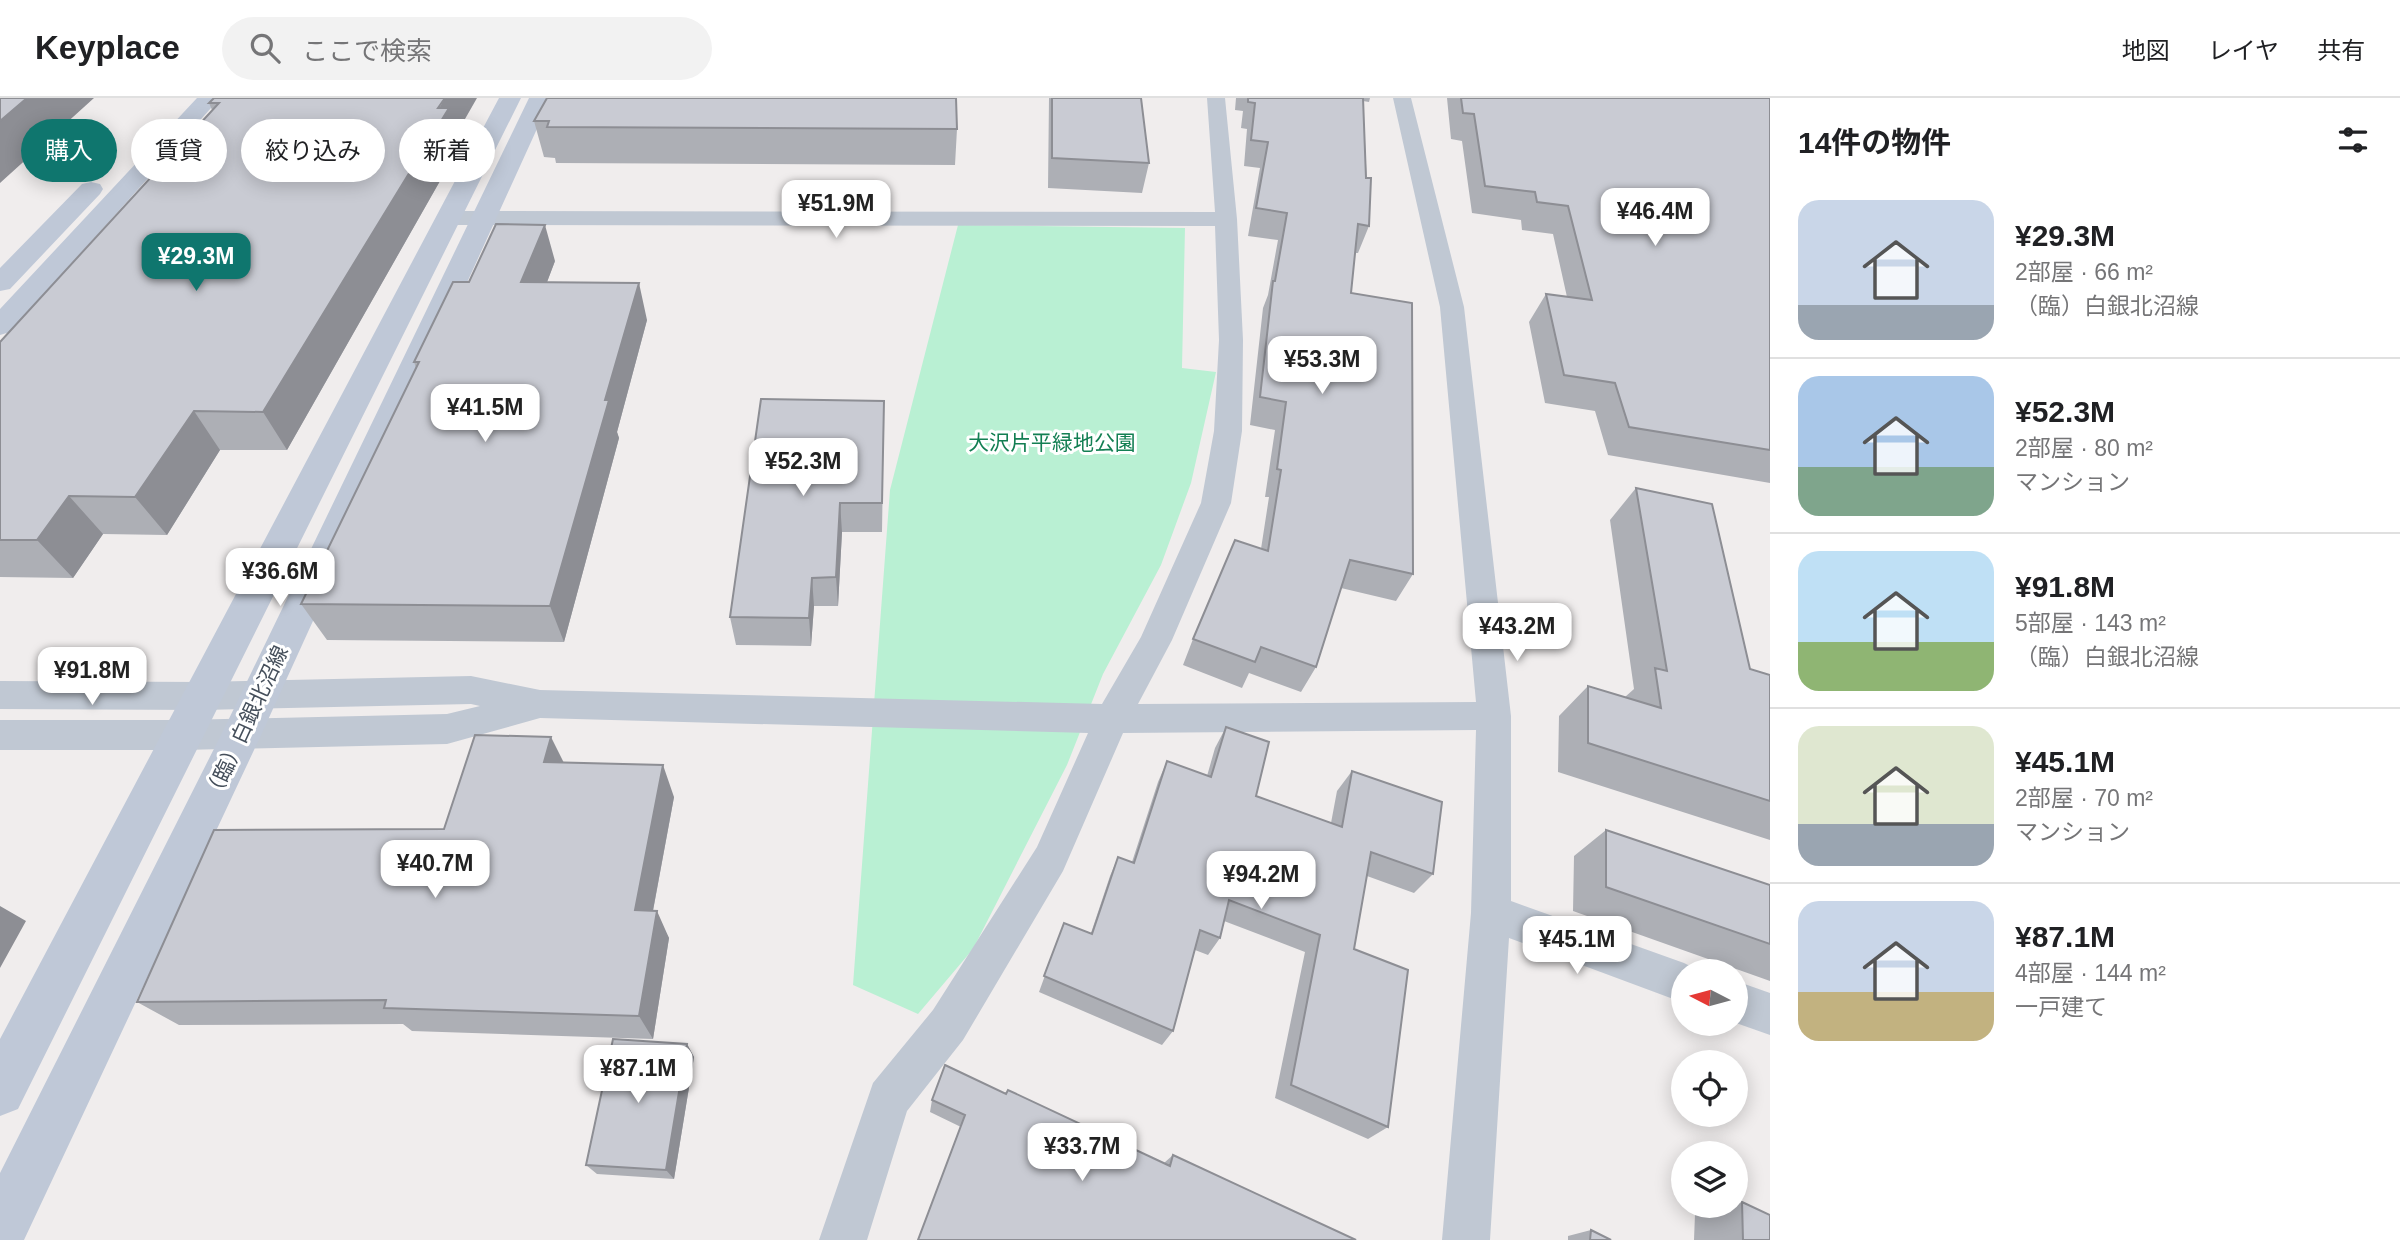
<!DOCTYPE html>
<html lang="ja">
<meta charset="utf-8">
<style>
:root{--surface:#fff;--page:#f2f2f2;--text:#202124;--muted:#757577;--line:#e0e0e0;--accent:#0f766e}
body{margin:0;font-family:Arial,"Noto Sans JP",sans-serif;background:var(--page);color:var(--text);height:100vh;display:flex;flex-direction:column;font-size:26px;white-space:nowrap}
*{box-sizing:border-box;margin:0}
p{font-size:23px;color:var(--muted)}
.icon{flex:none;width:38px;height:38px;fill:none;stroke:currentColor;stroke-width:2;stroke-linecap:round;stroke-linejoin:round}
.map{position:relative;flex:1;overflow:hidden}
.drawer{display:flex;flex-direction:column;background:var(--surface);width:630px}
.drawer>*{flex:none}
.banner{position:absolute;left:21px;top:21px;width:665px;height:63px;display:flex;gap:14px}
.needle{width:46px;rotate:276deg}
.tools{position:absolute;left:1671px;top:861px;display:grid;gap:14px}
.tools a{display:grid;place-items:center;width:77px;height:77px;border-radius:50%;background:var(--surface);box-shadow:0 4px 18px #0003;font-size:35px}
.price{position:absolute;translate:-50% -60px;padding:0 16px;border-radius:14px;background:#fff;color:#222;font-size:23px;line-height:46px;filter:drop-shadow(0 2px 4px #0008)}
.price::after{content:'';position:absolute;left:50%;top:42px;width:21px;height:16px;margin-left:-10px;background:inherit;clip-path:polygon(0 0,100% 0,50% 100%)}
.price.current{background:var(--accent);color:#fff}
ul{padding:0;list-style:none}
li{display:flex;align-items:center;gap:21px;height:175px;padding:0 28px}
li+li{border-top:2px solid var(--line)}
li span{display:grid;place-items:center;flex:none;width:196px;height:140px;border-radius:21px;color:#555}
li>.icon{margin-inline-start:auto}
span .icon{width:84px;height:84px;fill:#fffc;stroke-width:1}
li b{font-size:30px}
h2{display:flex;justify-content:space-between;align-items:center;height:84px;padding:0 28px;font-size:30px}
.pill{padding:0 24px;border-radius:32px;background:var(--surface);box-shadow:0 4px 18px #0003;font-size:24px;line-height:63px}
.pill.current{background:var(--accent);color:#fff}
header{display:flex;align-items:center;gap:42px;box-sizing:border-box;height:98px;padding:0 35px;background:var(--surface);border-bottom:2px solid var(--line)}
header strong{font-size:33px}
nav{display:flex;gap:38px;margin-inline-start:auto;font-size:24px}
.search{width:490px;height:63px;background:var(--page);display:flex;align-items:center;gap:18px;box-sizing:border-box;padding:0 24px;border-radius:38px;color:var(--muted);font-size:26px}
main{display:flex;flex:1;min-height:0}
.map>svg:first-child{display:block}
</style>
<header>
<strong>Keyplace</strong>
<div class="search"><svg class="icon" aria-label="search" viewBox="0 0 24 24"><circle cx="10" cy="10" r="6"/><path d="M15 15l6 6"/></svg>ここで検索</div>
<nav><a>地図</a><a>レイヤ</a><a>共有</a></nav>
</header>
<main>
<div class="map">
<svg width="1770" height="1142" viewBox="0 0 1770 1142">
<rect width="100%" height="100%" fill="#f0eded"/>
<path fill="#b9f0d3" d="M958,127l227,3 -3,140 34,4 -25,111 -30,82 -58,109 -36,91 -94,184 -55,65 -65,-29 37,-495z"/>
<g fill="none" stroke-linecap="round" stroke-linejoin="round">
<path fill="#c0c8d3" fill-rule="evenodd" d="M1207,0h18l12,121 6,121 -1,91 -11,72 -59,137 -34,64 338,-2 -36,-395 -47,-209h18l53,209 47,409v185l173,62 16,8h-16v32l-175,-65 -19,302h-48l29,-327 5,-183 -353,3 -60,138 -100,169 -56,71 -40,129h-48l54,-157 60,-73 104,-163 51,-114 -548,-15 -93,26 -264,6h-183v-30h183l264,-6 33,-8 -9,-2 -269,6 -202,-1v-28l202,1 269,-6 69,14 562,14 39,-67 60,-134 13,-72 5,-91 -4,-114 -768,-1 -8,-2 -3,-5 3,-5 8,-2 768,1z
M1736,883l34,12v42l-34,-12z"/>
<path fill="#bfc8d7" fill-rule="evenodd" d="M197,0h23l-210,234 -10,3v-26z
M499,0h22l-503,1011 -18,7v-77z
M529,0h22l-289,635 -238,507h-24v-67l225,-446z
M91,84l9,2 3,5 -3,5 -90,95 -10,2v-23l82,-84z"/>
</g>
<path fill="#adafb5" d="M214,0l243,35 4,11 -174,306h-67l-53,85 -64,-1 -30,44 -73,-1v-235l212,-232 -3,-7z
M1049,0h92l8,65 -7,30 -94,-5z
M1236,0h134l-1,4 -6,-1 6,125 -11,27h-3l-4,40 62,281 -17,27 -55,-13 -25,79 -15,25 -52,-19 -7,15 -59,-23 10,-26 68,-90 8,-52h-4l10,-67 -25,-5 13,-117 5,-13 10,-55 -30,-4 12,-68 -16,-2 3,-37 -6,-1 2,-17 -8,-1z
M1447,0h323v385l-162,-28 -13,-44 -50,-8 -16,-81 17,-28 21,3 -14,-63 -31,-4 -1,-10 -49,-7 -10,-72 -11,-2z
M534,23l423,8 -2,36 -399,-2 -1,-5 -11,-1z
M555,163l-8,21 100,38 -30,112 2,6 -55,204 -237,-2 -26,-36 115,-236 -2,-6z
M884,303l-2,131h-40l-4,74h-24l-3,40 -75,-1 -6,-28z
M1636,390l114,181 20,6v165l-212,-68 1,-56 29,-30 37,11 9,-8 -24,-169z
M1226,629l30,69 75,27 6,-32 15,-20 81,103 -19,19 -47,-17 -13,73 34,178 -20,12 -93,-41 30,-146 -81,-31 -4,17 -12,17 -13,-5 -22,81 -11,14 -123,-53 25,-69 27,10 19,-57 8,-19 14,5 26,-80 9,-21 40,15 8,-28z
M564,664l110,35 -21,114 16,27 -16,101 -241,-8 -9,-7 -224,1 -42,-23z
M1606,732l164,55v96l-197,-70 1,-55z
M687,946l7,13 -20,122 -77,-5 -11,-9z
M1006,996l158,69 9,-8 183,85 -395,-113 -31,-15 2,-12z
M1742,1104l28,38h-76l1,-26 32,-8h9v-2z
M1591,1132l20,10h-43v-4z"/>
<path fill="#8d8e94" d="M27,0h67l-94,85v-62z
M445,0h32l-20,35 4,11 -174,306 -24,-38z
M545,127l10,36 -22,58 -12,-37z
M639,185l8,37 -30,112 2,6 -55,204 -14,-36 55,-206z
M194,313l26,39 -53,85 -32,-38z
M69,398l34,38 -30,44 -36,-38z
M840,405l2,29 -4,74 -2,-29z
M812,480l2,28 -3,40 -2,-28z
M551,639l16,32 -23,-7z
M663,667l11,32 -26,140 -13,-27z
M0,808l26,15 -26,47z
M657,813l12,27 -16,101 -14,-23z
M687,946l7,13 -20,122 -8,-9z"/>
<path fill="#c9cbd3" stroke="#8d8e94" stroke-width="2" d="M0,0h27l-27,23z
M214,0h231l-7,10h11l-186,304 -69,-1 -59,86 -66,-1 -32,44h-37v-198l219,-239h-10z
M547,0h409l1,31 -410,-2 2,-6h-15z
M1052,0h89l8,65 -97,-5z
M1248,0h115l3,80h5l-2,48 -11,-2 -7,69 61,10 1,271 -63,-14 -34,107 -55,-20 -6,15 -62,-23 42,-99 33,11 13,-81 -4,-1 9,-67 -26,-5 13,-116h2l12,-68 -31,-5 12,-66 -17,-2 4,-37 -7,-1z
M1461,0h309v352l-141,-23 -14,-44 -51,-8 -18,-81 46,6 -24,-94 -31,-4 -2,-10 -50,-6 -11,-72 -11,-1z
M496,126l49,1 -24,57 118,1 -34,117h4l-59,206 -249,-2 118,-242h-5l39,-80h16z
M761,301l123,2 -2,102h-42l-4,74 -24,1 -3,40 -79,-1z
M1636,390l76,16 38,165 20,6v126l-182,-58v-57l73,22 -6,-40 12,3z
M1226,629l43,15 -13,54 86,31 10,-56 90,31 -9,72 -62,-22 -17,97 54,21 -20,157 -97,-42 29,-150 -91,-35 -9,38 -20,-8 -27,101 -129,-55 20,-53 28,11 26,-77 16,6 33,-102 44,16z
M475,637l76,2 -7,25 119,3 -28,145 22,1 -18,105 -255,-8 2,-8 -249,2 77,-172 230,-1z
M1606,732l164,55v59l-164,-57z
M613,941l74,5 -21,126 -80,-5z
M945,967l61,29 2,-4 162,76 3,-11 183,85h-438l47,-125 -33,-15z
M1742,1104l28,13v25h-27z
M1591,1132l20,10h-21z"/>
<g text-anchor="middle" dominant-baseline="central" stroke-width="6" stroke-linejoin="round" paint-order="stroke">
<g font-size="21" fill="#137f53" stroke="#fff">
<text x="1052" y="344">大沢片平緑地公園</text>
</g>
<g font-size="21" fill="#454f5b" stroke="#fff">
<text transform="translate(246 625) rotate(-65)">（臨）白銀北沼線</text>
</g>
</g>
</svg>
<div class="tools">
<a><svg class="needle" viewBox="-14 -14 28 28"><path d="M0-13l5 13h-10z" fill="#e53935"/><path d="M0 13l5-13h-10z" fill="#757577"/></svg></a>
<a><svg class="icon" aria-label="locate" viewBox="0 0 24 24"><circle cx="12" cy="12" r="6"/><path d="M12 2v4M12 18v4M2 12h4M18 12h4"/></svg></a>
<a><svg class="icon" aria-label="layers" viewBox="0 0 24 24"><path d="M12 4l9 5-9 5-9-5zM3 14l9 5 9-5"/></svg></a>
</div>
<b class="price" style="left:836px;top:142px">¥51.9M</b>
<b class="price" style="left:1655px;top:150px">¥46.4M</b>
<b class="price current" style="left:196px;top:195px">¥29.3M</b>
<b class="price" style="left:1322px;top:298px">¥53.3M</b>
<b class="price" style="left:485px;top:346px">¥41.5M</b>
<b class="price" style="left:803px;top:400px">¥52.3M</b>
<b class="price" style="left:280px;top:510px">¥36.6M</b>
<b class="price" style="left:1517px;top:565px">¥43.2M</b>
<b class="price" style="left:92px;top:609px">¥91.8M</b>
<b class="price" style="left:435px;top:802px">¥40.7M</b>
<b class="price" style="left:1261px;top:813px">¥94.2M</b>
<b class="price" style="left:1577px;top:878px">¥45.1M</b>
<b class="price" style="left:638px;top:1007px">¥87.1M</b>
<b class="price" style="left:1082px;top:1085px">¥33.7M</b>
<div class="banner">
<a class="pill current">購入</a>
<a class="pill">賃貸</a>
<a class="pill">絞り込み</a>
<a class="pill">新着</a>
</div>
</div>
<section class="drawer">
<h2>14件の物件<svg class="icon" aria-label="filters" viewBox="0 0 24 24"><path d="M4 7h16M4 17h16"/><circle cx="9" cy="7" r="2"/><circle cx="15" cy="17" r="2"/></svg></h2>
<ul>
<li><span style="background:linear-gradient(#c9d6e8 75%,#9aa5b1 0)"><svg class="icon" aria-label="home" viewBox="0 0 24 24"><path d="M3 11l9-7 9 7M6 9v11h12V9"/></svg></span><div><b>¥29.3M</b><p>2部屋 · 66 m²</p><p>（臨）白銀北沼線</p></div></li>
<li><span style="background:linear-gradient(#a9c7e8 65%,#7fa58c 0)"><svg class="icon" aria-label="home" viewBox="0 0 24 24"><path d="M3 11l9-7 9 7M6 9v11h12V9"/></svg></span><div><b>¥52.3M</b><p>2部屋 · 80 m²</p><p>マンション</p></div></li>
<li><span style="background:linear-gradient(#bfe0f5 65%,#8fb573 0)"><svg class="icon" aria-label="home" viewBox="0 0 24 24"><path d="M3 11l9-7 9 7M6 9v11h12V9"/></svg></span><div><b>¥91.8M</b><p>5部屋 · 143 m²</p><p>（臨）白銀北沼線</p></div></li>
<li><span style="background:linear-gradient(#dfe7d0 70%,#9aa5b1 0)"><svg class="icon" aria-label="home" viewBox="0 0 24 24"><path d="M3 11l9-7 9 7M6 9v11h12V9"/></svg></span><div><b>¥45.1M</b><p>2部屋 · 70 m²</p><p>マンション</p></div></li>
<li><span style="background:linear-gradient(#c9d6e8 65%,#c2b280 0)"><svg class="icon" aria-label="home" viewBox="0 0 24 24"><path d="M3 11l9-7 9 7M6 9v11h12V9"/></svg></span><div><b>¥87.1M</b><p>4部屋 · 144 m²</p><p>一戸建て</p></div></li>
</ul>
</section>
</main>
